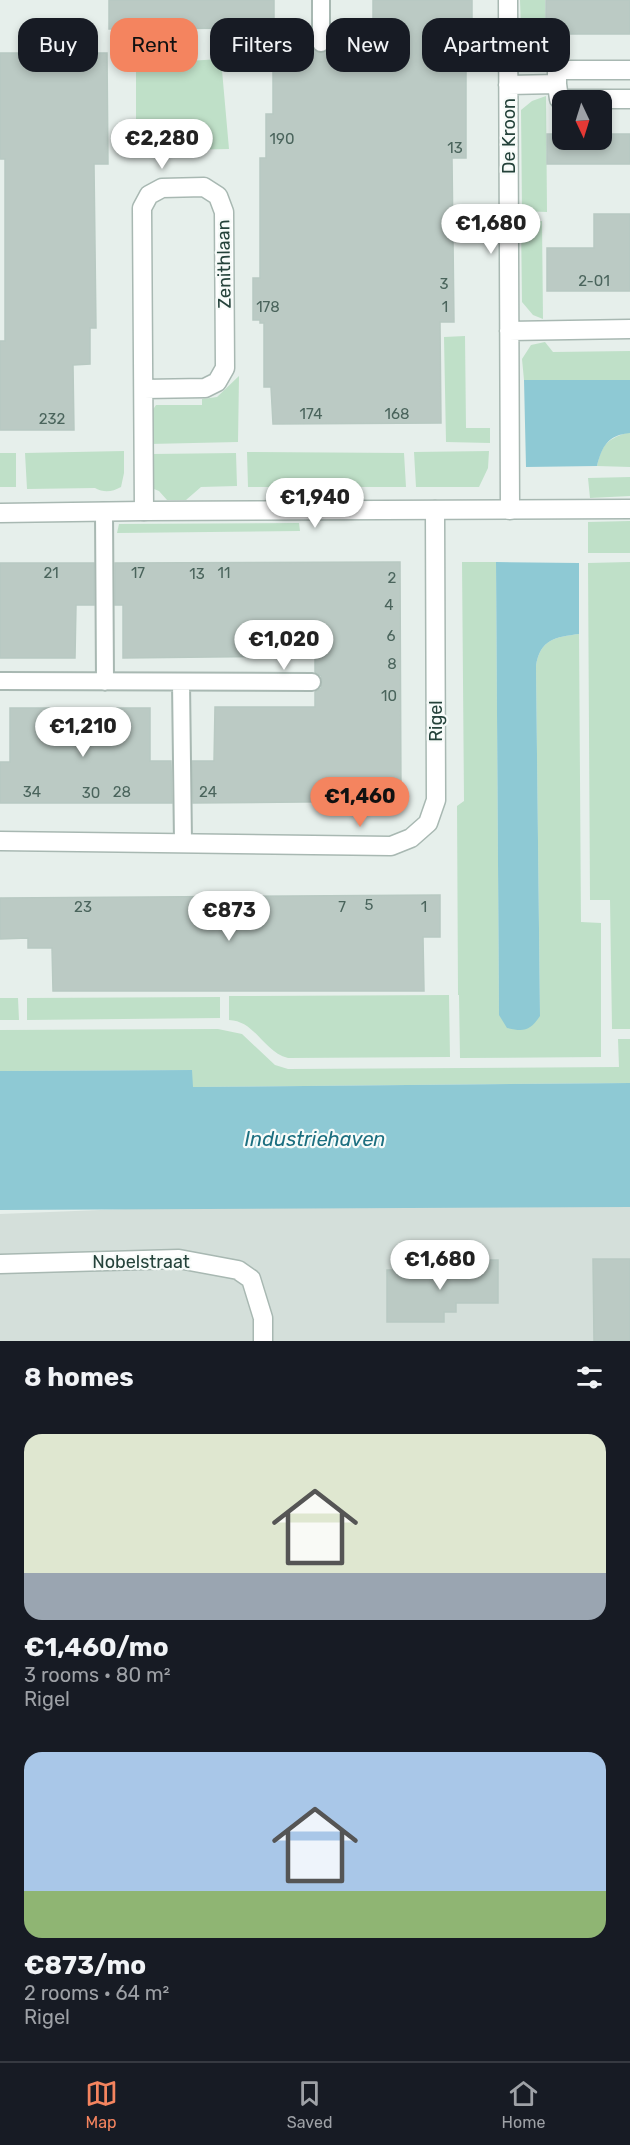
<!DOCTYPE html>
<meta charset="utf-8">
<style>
:root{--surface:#171b24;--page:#242831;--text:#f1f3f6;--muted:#9ea1a6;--line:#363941;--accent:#f4845f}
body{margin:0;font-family:Rubik,sans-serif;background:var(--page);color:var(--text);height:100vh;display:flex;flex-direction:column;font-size:22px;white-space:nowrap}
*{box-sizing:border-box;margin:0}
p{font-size:20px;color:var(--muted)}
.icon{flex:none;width:33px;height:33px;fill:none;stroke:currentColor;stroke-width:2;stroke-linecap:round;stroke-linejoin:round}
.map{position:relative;height:1341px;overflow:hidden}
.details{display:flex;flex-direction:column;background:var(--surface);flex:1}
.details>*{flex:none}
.guide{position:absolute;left:18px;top:18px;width:594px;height:54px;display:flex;gap:12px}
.needle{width:39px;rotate:176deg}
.fabs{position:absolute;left:552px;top:90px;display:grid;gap:12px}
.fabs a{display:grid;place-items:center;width:60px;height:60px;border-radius:12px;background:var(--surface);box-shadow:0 3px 9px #0003;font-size:30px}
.price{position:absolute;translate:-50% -51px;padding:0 14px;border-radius:21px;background:#fff;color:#222;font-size:20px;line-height:39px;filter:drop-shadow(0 2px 3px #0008)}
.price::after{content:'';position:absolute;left:50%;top:36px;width:18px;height:14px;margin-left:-9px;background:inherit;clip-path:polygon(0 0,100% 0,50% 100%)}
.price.current{background:var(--accent);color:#111}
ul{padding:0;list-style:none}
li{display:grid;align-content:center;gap:12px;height:318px;padding:0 24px}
li span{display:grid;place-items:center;height:186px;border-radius:18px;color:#555}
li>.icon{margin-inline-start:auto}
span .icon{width:108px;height:108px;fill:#fffc;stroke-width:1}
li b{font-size:26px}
h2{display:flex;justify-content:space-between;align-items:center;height:72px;padding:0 24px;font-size:26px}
.tag{padding:0 21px;border-radius:18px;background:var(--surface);box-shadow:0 3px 9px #0003;font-size:21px;line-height:54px}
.tag.current{background:var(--accent);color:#111}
.tab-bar{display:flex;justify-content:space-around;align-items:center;height:84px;border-top:2px solid var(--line);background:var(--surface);font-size:16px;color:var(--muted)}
.tab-bar a{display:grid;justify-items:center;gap:3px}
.tab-bar .current{color:var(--accent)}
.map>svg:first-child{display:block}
</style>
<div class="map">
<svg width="630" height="1341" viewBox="0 0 630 1341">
<rect width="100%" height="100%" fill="#e6efeb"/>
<path fill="#d4dfda" d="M605,1190h25v151h-630v-127z"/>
<path fill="#bfe0c8" d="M520,0h25l2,72 -13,-1 -12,-12z
M221,59l8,90 -93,2v-87z
M546,96l1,116 -25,-1 -1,-101 11,-9z
M542,221l1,98 -10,-4 -11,-13 -1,-80z
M465,336l1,92h24v15l-44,-1 -2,-105z
M545,342l8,10 77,-1v29h-106l-2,-21 9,-14z
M239,376l-1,66 -89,2 3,-33 4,-6h46v-6l15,-2z
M626,433h4v34l-33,-1c5,-21 9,-26 29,-33z
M124,451v22l-3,14c-9,5 -17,6 -26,1l-68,1 -2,-36z
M489,451l-1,17 -9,19h-63l-2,-35z
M247,452l157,1 2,34h-158z
M0,453h16v34h-16z
M236,453l1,33 -36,1 -15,13h-19l-8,-9 -10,-4 2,-33z
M630,477v19l-40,2 -2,-20z
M630,521v32h-42v-31z
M299,523l1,8 -183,2 2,-9z
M462,562h34l3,453 41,1 -4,-350c4,-27 20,-29 43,-32l2,288 20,1v134l-141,1 -1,-63h-1l-1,-189 7,-5z
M630,562v467h-18l-2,-129h-20l-2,-337z
M449,995l1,62 -162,1c-25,-6 -32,-37 -59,-38v-24z
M220,997v21l-193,2v-22z
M0,998h18l1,22h-19z
M218,1029l24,5 33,31 13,4 331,-2 -1,-28h12v44l-438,4 -1,-17 -191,1v-41z"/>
<path fill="#8ec9d4" d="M524,380h106v53c-22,2 -28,13 -33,33l-71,1z
M496,562l83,1v71c-23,3 -39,5 -43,32l4,350c-10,15 -16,16 -33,12l-8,-13z
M192,1070l1,17 437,-4v124l-630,3v-139z"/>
<path fill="#bbcac4" stroke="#b8c9c2" stroke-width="1.5" d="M109,0h165v28l-165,1z
M373,0h99v38h-6v120h-14l2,164h-14l1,101 -168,1 -2,-37h-7v-64h-4v-3h-7v-42h7v-120h6v-44h7v-66h39l4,4 6,1 8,-5h43z
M546,0h84v34h-84z
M0,53h107l1,111h-14l2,164h-6v36l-17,1 1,65h-74v-89h5v-182h-5z
M547,134h15v6h40v-6h28v30h-83z
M594,214h36v77h-83v-43h47z
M400,562l1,239 -208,2 -1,-42h22l1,-54h100v-15l6,-4 1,-7 -1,-5 -6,-4v-16l-192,2v-53h-8v-42z
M0,563h94v42h-18l-1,53h-75z
M10,708h140v53h21l1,42h-172v-41h10z
M440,895v42h-17l1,54h-371l-1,-43h-24v-10l-28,1v-41z
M593,1259h37v82h-36z
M456,1260h42v43h-42v9h-12v10h-57v-52h69z"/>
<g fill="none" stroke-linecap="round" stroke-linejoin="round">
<defs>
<path id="service" d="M321,0v43
M104,511l1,171
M0,681l312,1
M181,682l2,160"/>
<path id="minor" d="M508,0l2,510
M557,84v-14h73
M508,85l49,-1 2,15h71
M509,331l121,-2
M144,511l-2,-303 7,-13 13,-7 42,-1 14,9 6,16 1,156 -8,14 -12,6 -61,1
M0,841l391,5 20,-8 17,-15 8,-23 -1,-290
M0,1264l179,-5 59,11 13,9 12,39v23"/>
<path id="tertiary" d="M0,513l144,-2 486,-2"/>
</defs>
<use href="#service" stroke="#a8b8b2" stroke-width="20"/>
<use href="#minor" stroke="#a8b8b2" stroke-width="21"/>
<use href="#tertiary" stroke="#a8b8b2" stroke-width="21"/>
<use href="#service" stroke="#fff" stroke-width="16"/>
<use href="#minor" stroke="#fff" stroke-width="18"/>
<use href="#tertiary" stroke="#fff" stroke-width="18"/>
</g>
<g text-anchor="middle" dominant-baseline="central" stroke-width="4.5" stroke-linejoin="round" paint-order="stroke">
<g font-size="15" fill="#4a645c">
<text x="282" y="139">190</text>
<text x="455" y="148">13</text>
<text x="594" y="281">2-01</text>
<text x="444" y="284">3</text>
<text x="268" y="307">178</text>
<text x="445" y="307">1</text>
<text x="311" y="414">174</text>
<text x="397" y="414">168</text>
<text x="52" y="419">232</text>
<text x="51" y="573">21</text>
<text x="138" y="573">17</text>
<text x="224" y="573">11</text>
<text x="197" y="574">13</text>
<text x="392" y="578">2</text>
<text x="389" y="605">4</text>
<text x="391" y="636">6</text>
<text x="392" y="664">8</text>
<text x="389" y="696">10</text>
<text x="32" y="792">34</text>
<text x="122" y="792">28</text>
<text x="208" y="792">24</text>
<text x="91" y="793">30</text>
<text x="369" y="905">5</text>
<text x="83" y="907">23</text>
<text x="342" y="907">7</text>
<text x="424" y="907">1</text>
</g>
<g font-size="18" fill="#24423a" stroke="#f7fbf9">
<text transform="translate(509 136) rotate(-90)">De Kroon</text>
<text transform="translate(224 264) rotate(-91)">Zenithlaan</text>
<text transform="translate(436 721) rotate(-90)">Rigel</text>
<text x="141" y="1262">Nobelstraat</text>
</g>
<g font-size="20" font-style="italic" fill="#1c6f80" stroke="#f7fbf9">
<text x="315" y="1139">Industriehaven</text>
</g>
</g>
</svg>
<div class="fabs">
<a><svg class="needle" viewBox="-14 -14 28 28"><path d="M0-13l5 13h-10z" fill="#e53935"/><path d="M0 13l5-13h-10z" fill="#9ea1a6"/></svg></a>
</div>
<b class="price" style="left:162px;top:170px">€2,280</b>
<b class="price" style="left:491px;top:255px">€1,680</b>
<b class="price" style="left:315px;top:529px">€1,940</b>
<b class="price" style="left:284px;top:671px">€1,020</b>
<b class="price" style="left:83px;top:758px">€1,210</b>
<b class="price current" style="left:360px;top:828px">€1,460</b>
<b class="price" style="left:229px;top:942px">€873</b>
<b class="price" style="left:440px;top:1291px">€1,680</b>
<div class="guide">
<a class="tag">Buy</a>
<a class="tag current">Rent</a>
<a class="tag">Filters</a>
<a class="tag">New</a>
<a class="tag">Apartment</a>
</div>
</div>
<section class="details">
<h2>8 homes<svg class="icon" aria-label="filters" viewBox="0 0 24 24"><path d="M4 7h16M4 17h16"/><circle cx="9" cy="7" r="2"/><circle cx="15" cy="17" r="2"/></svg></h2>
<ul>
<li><span style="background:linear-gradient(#dfe7d0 75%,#9aa5b1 0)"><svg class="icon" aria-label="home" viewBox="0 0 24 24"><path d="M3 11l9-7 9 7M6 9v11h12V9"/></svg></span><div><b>€1,460/mo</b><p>3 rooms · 80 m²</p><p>Rigel</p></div></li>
<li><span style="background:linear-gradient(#a9c7e8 75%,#8fb573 0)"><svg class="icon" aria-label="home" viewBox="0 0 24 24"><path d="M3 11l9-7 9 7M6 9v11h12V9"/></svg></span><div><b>€873/mo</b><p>2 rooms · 64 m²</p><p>Rigel</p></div></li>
</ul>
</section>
<nav class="tab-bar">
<a class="current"><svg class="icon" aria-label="map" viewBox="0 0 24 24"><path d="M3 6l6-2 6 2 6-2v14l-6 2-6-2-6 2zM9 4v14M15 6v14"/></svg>Map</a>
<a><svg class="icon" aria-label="saved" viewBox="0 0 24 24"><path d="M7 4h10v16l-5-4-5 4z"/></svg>Saved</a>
<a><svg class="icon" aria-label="home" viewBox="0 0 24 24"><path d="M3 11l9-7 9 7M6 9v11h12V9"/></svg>Home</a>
</nav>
